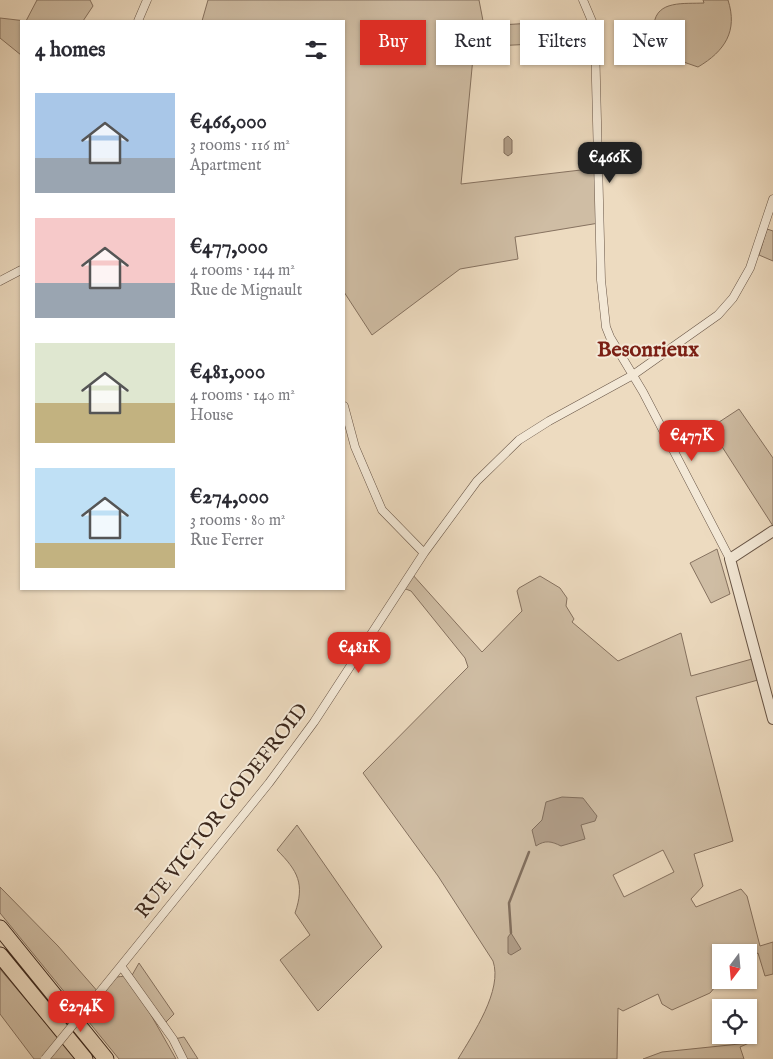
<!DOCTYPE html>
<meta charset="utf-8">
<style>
:root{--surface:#fff;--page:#f2f2f3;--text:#2b2b33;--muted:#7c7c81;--accent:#d93025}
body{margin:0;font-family:"IM FELL English",serif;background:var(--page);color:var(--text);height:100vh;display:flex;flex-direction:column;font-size:19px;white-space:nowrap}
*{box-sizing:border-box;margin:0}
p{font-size:16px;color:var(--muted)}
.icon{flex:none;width:28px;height:28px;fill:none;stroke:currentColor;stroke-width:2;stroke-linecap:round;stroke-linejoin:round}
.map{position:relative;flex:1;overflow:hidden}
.details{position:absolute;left:20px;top:20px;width:325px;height:570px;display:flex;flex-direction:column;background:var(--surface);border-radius:0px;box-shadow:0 1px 4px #0004}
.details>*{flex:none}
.banner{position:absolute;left:360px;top:20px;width:338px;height:45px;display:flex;gap:10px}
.needle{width:32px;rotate:196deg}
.tools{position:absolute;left:712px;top:944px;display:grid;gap:10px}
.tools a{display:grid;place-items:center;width:45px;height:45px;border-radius:0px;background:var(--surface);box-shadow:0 1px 4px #0004;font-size:25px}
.price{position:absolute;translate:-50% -42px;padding:0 11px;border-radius:10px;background:var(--accent);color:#fff;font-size:16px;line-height:32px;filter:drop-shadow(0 1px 2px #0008)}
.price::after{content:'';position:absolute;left:50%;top:30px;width:15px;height:11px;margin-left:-8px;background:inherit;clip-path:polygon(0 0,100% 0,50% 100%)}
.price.active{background:#222;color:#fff}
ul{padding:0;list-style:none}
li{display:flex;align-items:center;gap:15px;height:125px;padding:0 15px}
li span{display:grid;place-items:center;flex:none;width:140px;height:100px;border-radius:0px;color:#555}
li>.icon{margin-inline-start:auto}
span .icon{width:60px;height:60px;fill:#fffc;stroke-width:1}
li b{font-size:21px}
h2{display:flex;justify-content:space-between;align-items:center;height:60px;padding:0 15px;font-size:21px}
.tag{padding:0 18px;border-radius:0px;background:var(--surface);box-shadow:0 1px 4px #0004;font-size:18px;line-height:45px}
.tag.active{background:var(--accent);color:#fff}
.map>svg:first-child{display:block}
</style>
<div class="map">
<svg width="773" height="1059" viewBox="0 0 773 1059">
<rect width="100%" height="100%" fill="#eddbc0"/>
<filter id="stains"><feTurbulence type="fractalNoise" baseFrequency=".004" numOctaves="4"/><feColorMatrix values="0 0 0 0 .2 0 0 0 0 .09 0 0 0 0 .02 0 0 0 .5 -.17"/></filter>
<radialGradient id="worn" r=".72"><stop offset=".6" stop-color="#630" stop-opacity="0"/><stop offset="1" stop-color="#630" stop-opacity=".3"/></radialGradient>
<path fill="#cfbda4" stroke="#867260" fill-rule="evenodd" d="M37,0h53l3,6 -10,15h-62v34l-21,-17v-20l26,3z
M208,0h271l5,26 49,-3 1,21 -60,3 -13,137 137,-16 1,55 -84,14 3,22 -58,10 -88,66 -28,-43v-271h-142z
M703,0h25c10,31 -3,51 -30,67l-26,-9 -5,-6 4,-25h-13l-4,-3c3,-24 30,-20 50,-21z
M767,229l6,2v30l-14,-6z
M739,409l34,49v68l-63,-98z
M717,549l13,45 -19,9 -21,-40z
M412,574l70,78 40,-41 -5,-20 2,-3 21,-12 20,12 7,10 -1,8 8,13 -2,3 46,39 63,-28 10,43 61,-17 6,21 -62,17 37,144 -39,13 9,32 -12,13 5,8 45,-18 6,7 13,50 13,-4v32l-8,2 -7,-23 -9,5v-6h-28v28l-11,13 -38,17 -10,-6 -4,-10 -35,17 -5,-3 -1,51h-159c15,-25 45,-69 35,-98l-55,-85 -75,-103 105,-106 -3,-9 -54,-67 -8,-3zM663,850l11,22 -50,25 -11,-22z
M297,825l85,122 -64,64 -38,-51 30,-25 -15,-22c10,-29 3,-42 -18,-63z
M0,887l58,59 41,47c10,-12 16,-20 31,-15l46,81h-57l-119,-146z
M139,963l35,51 -10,10 -33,-47z
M0,969l76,90h-42l-34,-45z
M184,1037l14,22h-15l-9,-20z
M749,1043l-9,4 4,12h-101l19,-7z"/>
<path fill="#b19e89" stroke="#826f5e" d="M508,136l4,4v13l-4,3 -4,-3v-14z
M562,797l21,1 14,18 -2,5 -14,4 4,14 -24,7c-10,-5 -16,-6 -25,0l-4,-16 10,-10 4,-18z
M511,933l10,16 -10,6 -3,-2v-16z"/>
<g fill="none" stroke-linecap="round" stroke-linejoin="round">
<path stroke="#826f5e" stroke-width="2.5" d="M511,933l-2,-30 20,-51"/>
<defs>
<path id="minor" d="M583,0l11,26 1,15 6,239 5,47 4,10 33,55 87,167
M138,21l9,-21
M0,281l21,-11
M344,406l11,41 27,63 42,43
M121,966l52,73 10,20
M99,993l170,-210 45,-61 110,-169 53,-72 42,-41 30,-19 84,-46 85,-60 15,-17 17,-30 23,-69"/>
<path id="tertiary" d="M773,531l-43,28 43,160"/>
<path id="motorway" d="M0,928l106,131
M0,955l85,104"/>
</defs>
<use href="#minor" stroke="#685546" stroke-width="9"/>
<use href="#tertiary" stroke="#685546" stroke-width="12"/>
<use href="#motorway" stroke="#3c281d" stroke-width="17"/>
<use href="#minor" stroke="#f3e8d6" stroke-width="8"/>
<use href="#tertiary" stroke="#f3e8d6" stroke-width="10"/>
<use href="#motorway" stroke="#eddbc0" stroke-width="15"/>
<defs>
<path id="minor-bridge" d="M45,1059l54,-66"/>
</defs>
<use href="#minor-bridge" stroke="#685546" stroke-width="9" stroke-linecap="butt"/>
<use href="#minor-bridge" stroke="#f3e8d6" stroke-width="8"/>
</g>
<g text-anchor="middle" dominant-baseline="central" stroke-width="4" stroke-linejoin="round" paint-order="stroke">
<g font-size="20" fill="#3c281d" stroke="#f3e8d6">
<text transform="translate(222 811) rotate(-52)">RUE VICTOR GODEFROID</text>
</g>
<g font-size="22" font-weight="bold" fill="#7a1f14" stroke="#f3e8d6">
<text x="648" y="350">Besonrieux</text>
</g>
</g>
<rect width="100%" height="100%" filter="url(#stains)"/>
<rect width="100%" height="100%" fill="url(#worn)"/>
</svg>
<div class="tools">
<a><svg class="needle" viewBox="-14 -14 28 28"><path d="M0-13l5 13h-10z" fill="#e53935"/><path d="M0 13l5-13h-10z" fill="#7c7c81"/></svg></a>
<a><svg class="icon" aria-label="locate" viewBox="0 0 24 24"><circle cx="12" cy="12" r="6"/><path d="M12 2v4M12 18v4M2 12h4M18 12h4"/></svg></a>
</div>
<b class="price active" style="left:610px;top:184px">€466K</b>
<b class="price" style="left:692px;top:462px">€477K</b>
<b class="price" style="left:359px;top:674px">€481K</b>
<b class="price" style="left:81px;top:1033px">€274K</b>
<div class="banner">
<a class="tag active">Buy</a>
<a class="tag">Rent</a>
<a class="tag">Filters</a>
<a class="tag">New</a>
</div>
<section class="details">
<h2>4 homes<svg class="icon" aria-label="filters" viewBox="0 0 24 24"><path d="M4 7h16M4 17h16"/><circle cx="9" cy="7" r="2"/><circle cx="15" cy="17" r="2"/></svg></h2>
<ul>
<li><span style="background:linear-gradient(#a9c7e8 65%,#9aa5b1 0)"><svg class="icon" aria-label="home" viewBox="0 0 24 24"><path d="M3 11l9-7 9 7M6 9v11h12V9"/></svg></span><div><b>€466,000</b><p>3 rooms · 116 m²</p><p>Apartment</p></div></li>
<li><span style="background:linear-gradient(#f6c9c9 65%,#9aa5b1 0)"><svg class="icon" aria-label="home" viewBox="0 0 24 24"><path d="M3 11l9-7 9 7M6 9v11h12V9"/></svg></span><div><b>€477,000</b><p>4 rooms · 144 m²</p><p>Rue de Mignault</p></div></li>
<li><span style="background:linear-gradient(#dfe7d0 60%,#c2b280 0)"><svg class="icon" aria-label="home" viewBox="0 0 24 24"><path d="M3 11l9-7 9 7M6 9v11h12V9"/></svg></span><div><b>€481,000</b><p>4 rooms · 140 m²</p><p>House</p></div></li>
<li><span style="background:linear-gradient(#bfe0f5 75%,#c2b280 0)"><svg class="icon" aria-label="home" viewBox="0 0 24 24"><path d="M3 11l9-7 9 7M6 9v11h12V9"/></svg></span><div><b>€274,000</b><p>3 rooms · 80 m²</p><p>Rue Ferrer</p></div></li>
</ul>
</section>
</div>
